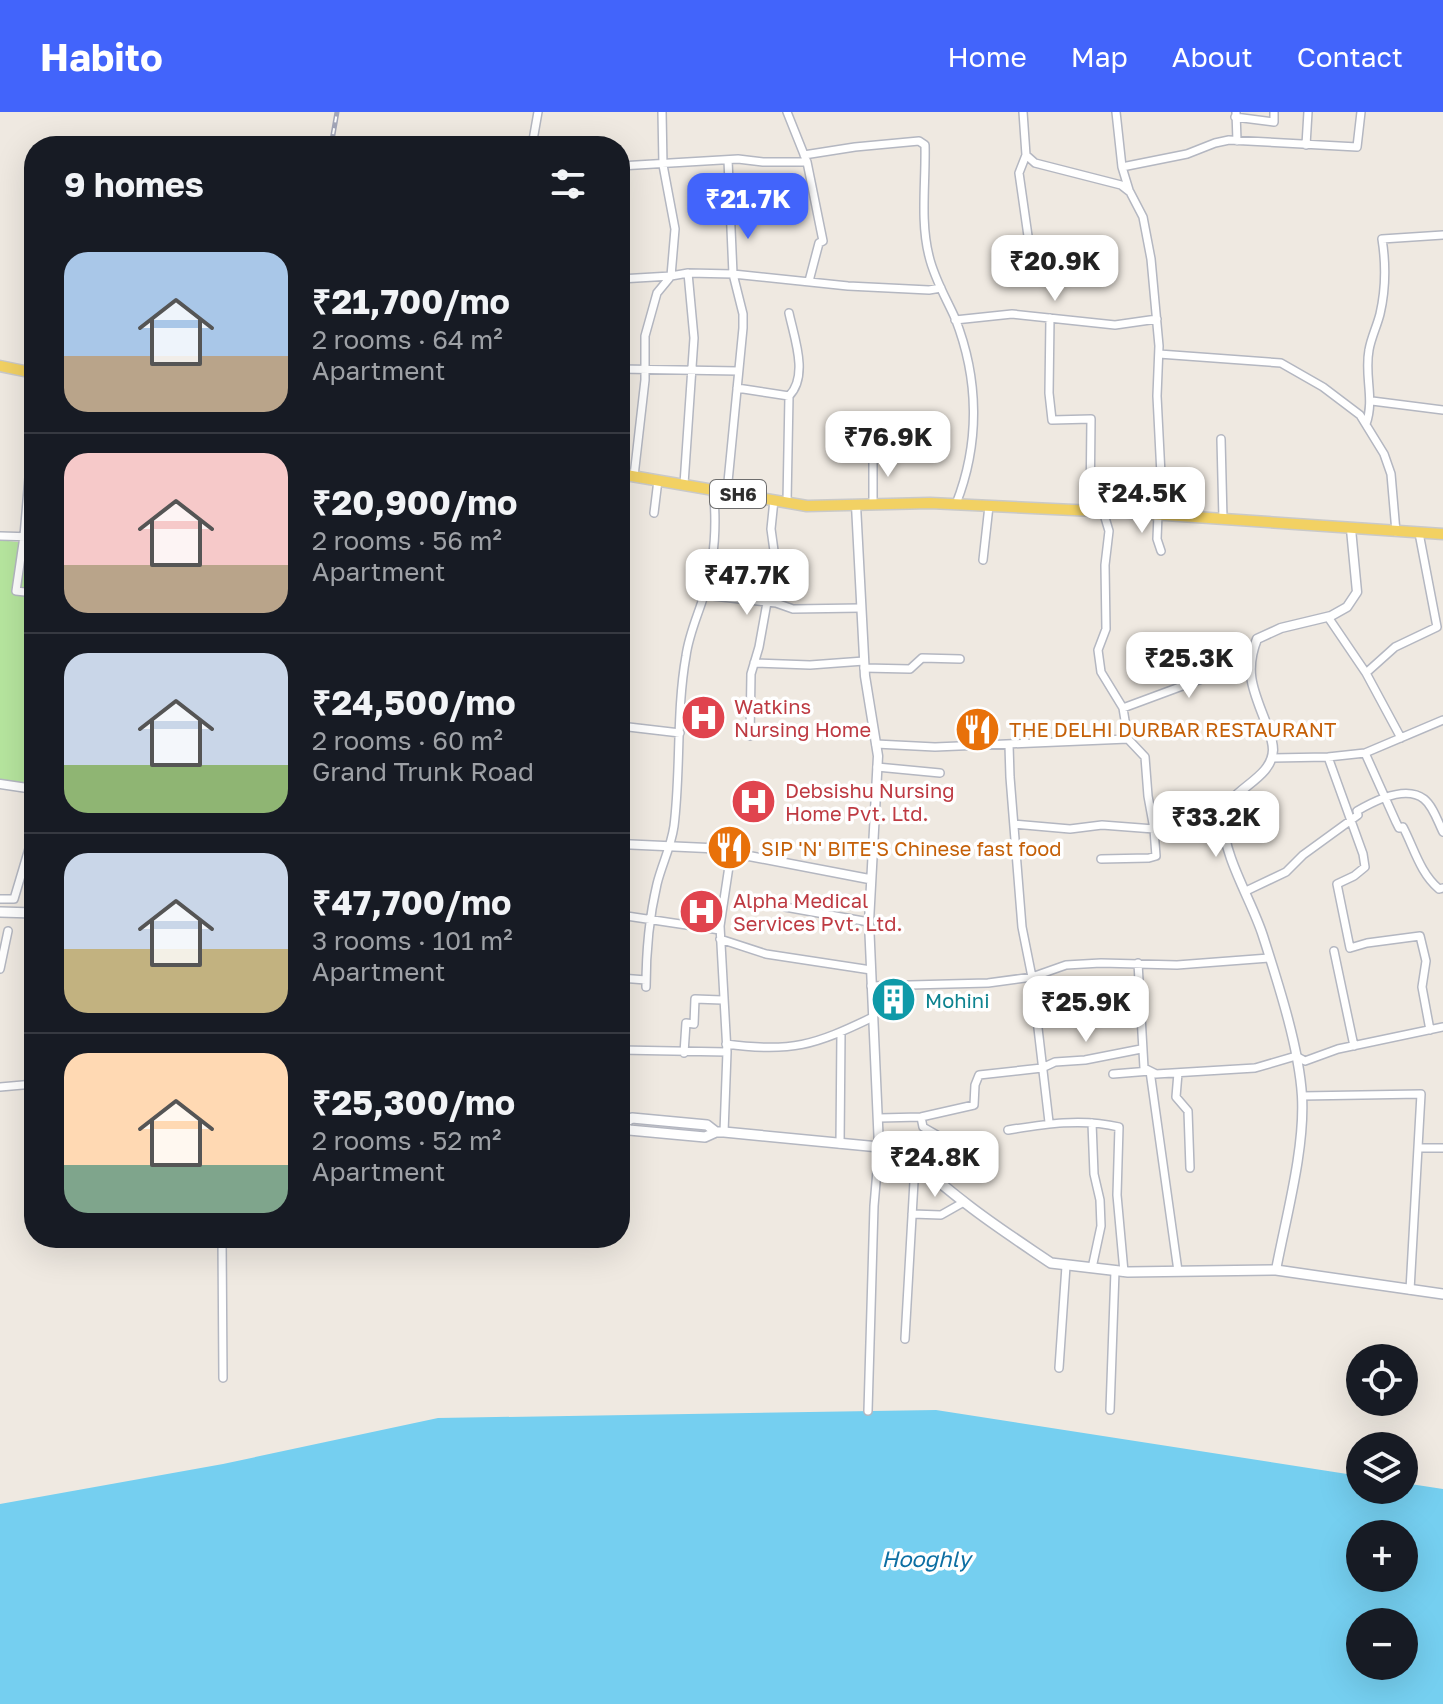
<!DOCTYPE html>
<meta charset="utf-8">
<style>
:root{--surface:#171b24;--page:#20242c;--text:#f1f3f6;--muted:#9ea1a6;--line:#363941;--accent:#4264fb}
body{margin:0;font-family:"Golos Text",sans-serif;background:var(--page);color:var(--text);height:100vh;display:flex;flex-direction:column;font-size:30px;white-space:nowrap}
*{box-sizing:border-box;margin:0}
p{font-size:26px;color:var(--muted)}
.icon{flex:none;width:44px;height:44px;fill:none;stroke:currentColor;stroke-width:2;stroke-linecap:round;stroke-linejoin:round}
.map{position:relative;flex:1;overflow:hidden}
.drawer{position:absolute;left:24px;top:24px;width:606px;height:1112px;display:flex;flex-direction:column;background:var(--surface);border-radius:32px;box-shadow:0 8px 32px #0002}
.drawer>*{flex:none}
.controls{position:absolute;left:1346px;top:1232px;display:grid;gap:16px}
.controls a{display:grid;place-items:center;width:72px;height:72px;border-radius:50%;background:var(--surface);box-shadow:0 8px 32px #0002;font-size:40px}
.price{position:absolute;translate:-50% -68px;padding:0 18px;border-radius:16px;background:#fff;color:#222;font-size:26px;line-height:52px;filter:drop-shadow(0 2px 4px #0008)}
.price::after{content:'';position:absolute;left:50%;top:48px;width:24px;height:18px;margin-left:-12px;background:inherit;clip-path:polygon(0 0,100% 0,50% 100%)}
.price.selected{background:var(--accent);color:#fff}
ul{padding:0;list-style:none}
li{display:flex;align-items:center;gap:24px;height:200px;padding:0 40px}
li+li{border-top:2px solid var(--line)}
li span{display:grid;place-items:center;flex:none;width:224px;height:160px;border-radius:24px;color:#555}
li>.icon{margin-inline-start:auto}
span .icon{width:96px;height:96px;fill:#fffc;stroke-width:1}
li b{font-size:34px}
h2{display:flex;justify-content:space-between;align-items:center;height:96px;padding:0 40px;font-size:34px}
header{display:flex;align-items:center;gap:48px;box-sizing:border-box;height:112px;padding:0 40px;background:var(--accent);color:#fff}
header strong{font-size:38px}
nav{display:flex;gap:44px;margin-inline-start:auto;font-size:28px}
.map>svg:first-child{display:block}
</style>
<header>
<strong>Habito</strong>
<nav><a>Home</a><a>Map</a><a>About</a><a>Contact</a></nav>
</header>
<div class="map">
<svg width="1443" height="1592" viewBox="0 0 1443 1592">
<rect width="100%" height="100%" fill="#efe9e1"/>
<path fill="#b6e59e" d="M0,428l34,4v241l-34,-2z"/>
<path fill="#75cff0" fill-rule="evenodd" d="M936,1298l424,66v14h44v-7l39,6v215h-1443v-200l223,-40 215,-46zM1360,1422h44v44h-44zM1360,1510h44v44h-44z"/>
<g fill="none" stroke-linecap="round" stroke-linejoin="round">
<defs>
<path id="minor" d="M787,0l20,50 16,79 -4,2 -10,38
M1023,0l3,43 9,8 86,22 9,7 13,25 8,42 8,87 -2,50 6,118
M1116,0l6,55 7,23
M1236,0l1,29
M1235,5l39,5v-10
M1306,33l2,-33
M532,34l6,-34
M804,43l51,-8 64,-6 6,4c1,36 -5,76 4,111 5,22 17,42 26,62 24,61 25,125 1,186
M1026,43l-7,18 10,70 1,29
M620,54l118,-7 25,3h44
M1122,55l65,-13 28,-11 14,-3 128,7 4,-35
M688,161l45,1 115,12 81,4 12,-2
M620,167l51,-3 4,-47 -12,-64 -1,-53
M1050,206l-1,75 3,27 39,-1 -1,91
M955,208l57,-6 103,11 42,-6
M1159,242l122,9 42,24 37,28 24,39 7,20 5,58
M620,257l118,2
M737,276l52,8 -2,106
M789,284c20,-20 5,-59 0,-83
M1372,289l71,9
M1366,312c9,-25 -2,-48 3,-74 2,-12 8,-24 11,-36 6,-26 6,-50 2,-75l61,-4
M33,319l-9,105 -8,55 18,2
M1221,327l2,80
M873,342v50
M634,364l11,-96v-44l12,-43 14,-17 17,-3 6,65 -10,146
M727,380l16,-164v-14l-10,-40 -5,-114
M1103,399l6,20 -4,34 1,64 -8,21 3,22 22,36
M654,401l4,-33
M1158,402l-1,25 4,12
M0,424l34,1
M983,448l6,-54
M704,483l72,8 17,6 68,-1
M1328,505l38,56 35,65
M754,551l56,2 54,-4
M864,556l46,1 12,-11 38,1
M1366,561l29,-26 42,-20 -18,-94
M620,614l60,7
M750,624l1,-62 8,-27 16,-89 -4,-29 3,-29
M876,632l59,3 193,-8
M1009,633l1,32 12,150 10,50 17,145
M1365,641l31,69 3,6 4,-1c11,21 17,46 36,62l4,-1
M1328,645l35,97 2,13 -11,9 -17,8 13,64 17,-5 53,-7 6,25 -4,26 8,43
M1272,646l56,-1 37,-4 78,-33
M877,655l63,6
M1014,712l56,5 32,-4 52,4 2,27 -7,2 -48,1
M1226,728l-22,-8 -50,-3 -6,-33 -3,-39 -17,-18 -5,-31 127,-47
M1246,779l40,-19 17,-17 55,-40 -1,-4c17,-10 49,-26 67,-12 9,7 14,23 19,33
M0,787h14l20,-67
M785,795l84,15
M620,803l100,15
M720,827l46,15 105,16
M1334,839l20,95
M1138,851l6,105 12,6 99,-6 41,-12 9,5 33,-12 105,-22
M0,857l8,-38
M620,866l26,2
M871,874l117,-3 44,-6 34,-12 35,-2 76,2 92,-7
M646,875c0,-35 3,-69 11,-103 5,-20 14,-37 17,-58 7,-56 2,-114 12,-170 3,-23 13,-43 19,-64 10,-32 12,-70 8,-103
M726,932c65,9 89,1 147,-27
M620,938l107,2
M684,941l2,-30 8,1 1,-25 27,1
M1178,961l-2,24 12,14 2,57
M1113,962l37,-3 28,200
M0,975l34,-3
M1302,984l119,-2 -11,196
M921,1005l2,10 14,8 4,9 -10,29
M879,1006l42,-1 53,-12 1,-20 4,-10 63,-7 13,-6 30,-2 56,-11
M1092,1011l2,51 6,26 1,26 -9,42
M1008,1018c37,-6 74,-12 111,-3l-2,68 7,77
M724,1020l3,-80 -7,-126 11,-73
M840,1032l1,-111
M1419,1036h24
M912,1102l29,1 23,-13
M222,1126l1,140
M905,1227l10,-175
M1059,1256l7,-102
M1110,1298l5,-139
M868,1299l6,-205 5,-59"/>
<path id="tertiary" d="M856,393l9,171 13,80 -9,166 10,225
M0,672l34,5
M620,732l87,4 162,31
M1276,1158c10,-53 29,-121 26,-174 -3,-49 -24,-113 -39,-160 -11,-35 -39,-78 -40,-115 -1,-31 49,-39 50,-71 0,-9 -3,-16 -6,-24 -12,-33 -24,-52 -10,-87l24,-11 50,-12 16,-9 10,-15 -6,-63"/>
<path id="secondary" d="M0,800l34,1
M620,1010l9,8 76,7 11,-5h8l155,15c40,14 57,34 89,58 27,21 55,39 83,58l77,9 148,-2 167,24
M623,1011l9,-5 75,7 9,7"/>
<path id="primary" d="M0,254l34,7
M620,362l187,32 123,-3 206,10 307,21"/>
</defs>
<use href="#minor" stroke="#b4b7c1" stroke-width="10"/>
<use href="#tertiary" stroke="#b4b7c1" stroke-width="11"/>
<use href="#secondary" stroke="#b4b7c1" stroke-width="12"/>
<use href="#primary" stroke="#c9c9c9" stroke-width="13"/>
<use href="#minor" stroke="#fff" stroke-width="7"/>
<use href="#tertiary" stroke="#fff" stroke-width="8"/>
<use href="#secondary" stroke="#fff" stroke-width="9"/>
<use href="#primary" stroke="#f2d163" stroke-width="10"/>
<defs>
<path id="rail" d="M331,34l6,-34"/>
</defs>
<use href="#rail" stroke="#a3a6b8" stroke-width="5"/>
<use href="#rail" stroke="#fff" stroke-width="2" stroke-dasharray="6" stroke-linecap="butt"/>
</g>
<defs>
<symbol id="hospital-disc" viewBox="-11 -11 22 22"><circle r="9.5" fill="#e0444e" stroke="#fff"/><path d="M-5-5h3v3.5h4V-5h3V5h-3V1.5h-4V5h-3Z" fill="#fff"/></symbol>
<symbol id="restaurant-disc" viewBox="-11 -11 22 22"><circle r="9.5" fill="#e8710a" stroke="#fff"/><path d="M-5-6h1v4h1v-4h1v4h1v-4h1v5L-1.5 .5V6h-2V.5L-5-1ZM5-6V6H3V1.5H1.5Q1.5-4 5-6Z" fill="#fff"/></symbol>
<symbol id="building-disc" viewBox="-11 -11 22 22"><circle r="9.5" fill="#0f9aa8" stroke="#fff"/><path d="M-4-6H4V6H1V3H-1V6H-4ZM-2.5-4.3h1.7v1.8h-1.7ZM.8-4.3h1.7v1.8H.8ZM-2.5-1h1.7V.8h-1.7ZM.8-1h1.7V.8H.8Z" fill="#fff"/></symbol>
</defs>
<g fill-rule="evenodd">
<use href="#hospital-disc" x="678" y="580" width="51" height="51"/>
<use href="#restaurant-disc" x="952" y="592" width="51" height="51"/>
<use href="#hospital-disc" x="728" y="664" width="51" height="51"/>
<use href="#restaurant-disc" x="704" y="710" width="51" height="51"/>
<use href="#hospital-disc" x="676" y="774" width="51" height="51"/>
<use href="#building-disc" x="868" y="862" width="51" height="51"/>
</g>
<g text-anchor="middle" dominant-baseline="central" stroke-width="7" stroke-linejoin="round" paint-order="stroke">
<rect fill="#fff" stroke="#6d6d6d" stroke-width="2" x="710" y="368" width="56" height="28" rx="6"/>
<g font-size="18" font-weight="bold" fill="#2e2e2e">
<text x="738" y="382">SH6</text>
</g>
<g font-size="20" fill="#be3a42" stroke="#fff" text-anchor="start">
<text x="734" y="594">Watkins<tspan x="734" dy="23">Nursing Home</tspan></text>
<text x="785" y="678">Debsishu Nursing<tspan x="785" dy="23">Home Pvt. Ltd.</tspan></text>
<text x="733" y="788">Alpha Medical<tspan x="733" dy="23">Services Pvt. Ltd.</tspan></text>
</g>
<g font-size="20" fill="#c56008" stroke="#fff" text-anchor="start">
<text x="1009" y="617">THE DELHI DURBAR RESTAURANT</text>
<text x="761" y="736">SIP 'N' BITE'S Chinese fast food</text>
</g>
<g font-size="20" fill="#0d838f" stroke="#fff" text-anchor="start">
<text x="925" y="888">Mohini</text>
</g>
<g font-size="22" font-style="italic" fill="#0d6fa3" stroke="#fff">
<text x="926" y="1446">Hooghly</text>
</g>
</g>
</svg>
<div class="controls">
<a><svg class="icon" aria-label="locate" viewBox="0 0 24 24"><circle cx="12" cy="12" r="6"/><path d="M12 2v4M12 18v4M2 12h4M18 12h4"/></svg></a>
<a><svg class="icon" aria-label="layers" viewBox="0 0 24 24"><path d="M12 4l9 5-9 5-9-5zM3 14l9 5 9-5"/></svg></a>
<a>+</a>
<a>−</a>
</div>
<b class="price selected" style="left:748px;top:129px">₹21.7K</b>
<b class="price" style="left:1055px;top:191px">₹20.9K</b>
<b class="price" style="left:888px;top:367px">₹76.9K</b>
<b class="price" style="left:1142px;top:423px">₹24.5K</b>
<b class="price" style="left:747px;top:505px">₹47.7K</b>
<b class="price" style="left:1189px;top:588px">₹25.3K</b>
<b class="price" style="left:1216px;top:747px">₹33.2K</b>
<b class="price" style="left:1086px;top:932px">₹25.9K</b>
<b class="price" style="left:935px;top:1087px">₹24.8K</b>
<section class="drawer">
<h2>9 homes<svg class="icon" aria-label="filters" viewBox="0 0 24 24"><path d="M4 7h16M4 17h16"/><circle cx="9" cy="7" r="2"/><circle cx="15" cy="17" r="2"/></svg></h2>
<ul>
<li><span style="background:linear-gradient(#a9c7e8 65%,#b9a48a 0)"><svg class="icon" aria-label="home" viewBox="0 0 24 24"><path d="M3 11l9-7 9 7M6 9v11h12V9"/></svg></span><div><b>₹21,700/mo</b><p>2 rooms · 64 m²</p><p>Apartment</p></div></li>
<li><span style="background:linear-gradient(#f6c9c9 70%,#b9a48a 0)"><svg class="icon" aria-label="home" viewBox="0 0 24 24"><path d="M3 11l9-7 9 7M6 9v11h12V9"/></svg></span><div><b>₹20,900/mo</b><p>2 rooms · 56 m²</p><p>Apartment</p></div></li>
<li><span style="background:linear-gradient(#c9d6e8 70%,#8fb573 0)"><svg class="icon" aria-label="home" viewBox="0 0 24 24"><path d="M3 11l9-7 9 7M6 9v11h12V9"/></svg></span><div><b>₹24,500/mo</b><p>2 rooms · 60 m²</p><p>Grand Trunk Road</p></div></li>
<li><span style="background:linear-gradient(#c9d6e8 60%,#c2b280 0)"><svg class="icon" aria-label="home" viewBox="0 0 24 24"><path d="M3 11l9-7 9 7M6 9v11h12V9"/></svg></span><div><b>₹47,700/mo</b><p>3 rooms · 101 m²</p><p>Apartment</p></div></li>
<li><span style="background:linear-gradient(#ffd9b3 70%,#7fa58c 0)"><svg class="icon" aria-label="home" viewBox="0 0 24 24"><path d="M3 11l9-7 9 7M6 9v11h12V9"/></svg></span><div><b>₹25,300/mo</b><p>2 rooms · 52 m²</p><p>Apartment</p></div></li>
</ul>
</section>
</div>
